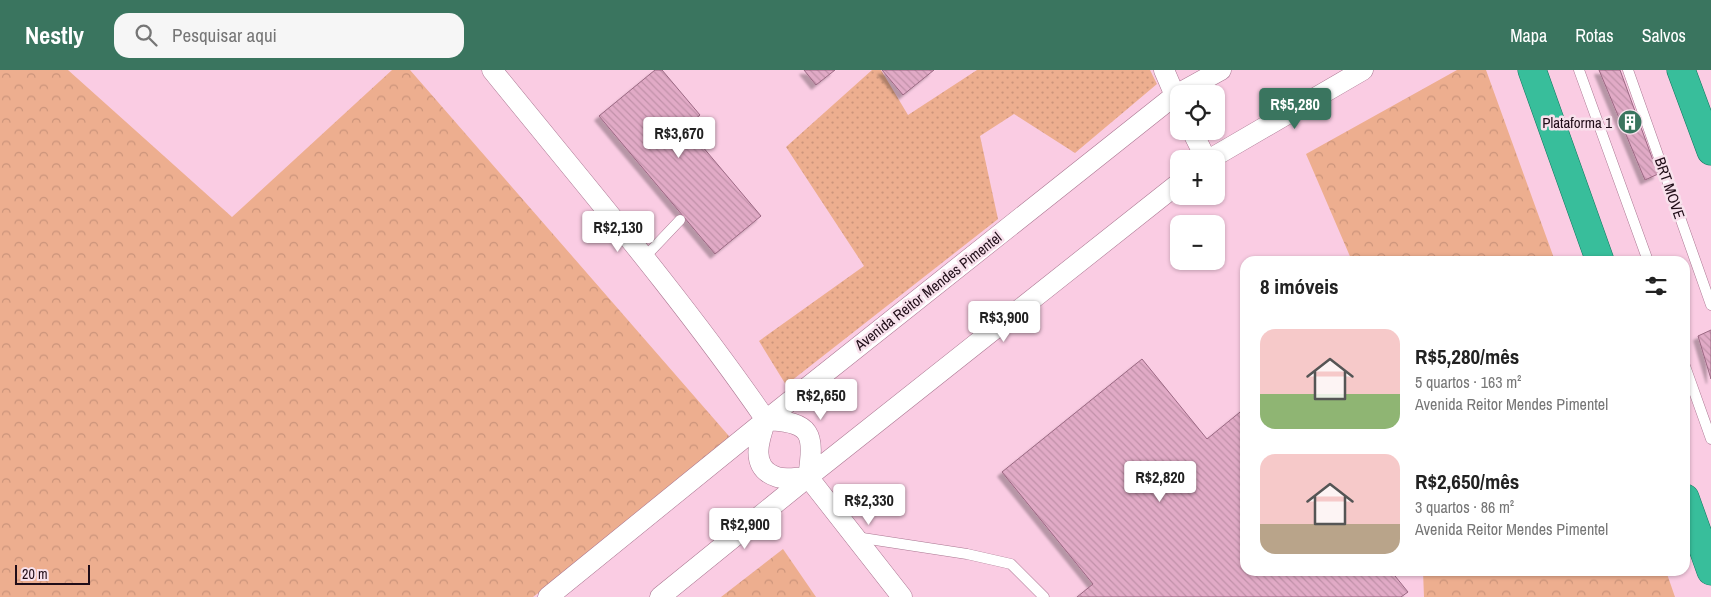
<!DOCTYPE html>
<html lang="pt">
<meta charset="utf-8">
<style>
:root{--surface:#fff;--page:#f6f6f6;--text:#222;--muted:#767676;--accent:#3a755f}
body{margin:0;font-family:"Archivo Narrow",sans-serif;background:var(--page);color:var(--text);height:100vh;display:flex;flex-direction:column;font-size:19px;white-space:nowrap}
*{box-sizing:border-box;margin:0}
p{font-size:16px;color:var(--muted)}
.icon{flex:none;width:28px;height:28px;fill:none;stroke:currentColor;stroke-width:2;stroke-linecap:round;stroke-linejoin:round}
.map{position:relative;flex:1;overflow:hidden}
.details{position:absolute;left:1240px;top:186px;width:450px;height:320px;display:flex;flex-direction:column;background:var(--surface);border-radius:15px;box-shadow:0 1px 4px #0004}
.details>*{flex:none}
.buttons{position:absolute;left:1170px;top:15px;display:grid;gap:10px}
.buttons a{display:grid;place-items:center;width:55px;height:55px;border-radius:10px;background:var(--surface);box-shadow:0 1px 4px #0004;font-size:25px}
.scale{position:absolute;left:15px;bottom:12px;width:75px;box-sizing:border-box;padding-left:5px;border:2px solid #200d18;border-top:0;font-size:14px;line-height:18px;white-space:nowrap;color:#200d18;-webkit-text-stroke:4px #f8e1ec;paint-order:stroke}
.price{position:absolute;translate:-50% -42px;padding:0 11px;border-radius:5px;background:#fff;color:#222;font-size:16px;line-height:32px;filter:drop-shadow(0 1px 2px #0008)}
.price::after{content:'';position:absolute;left:50%;top:30px;width:15px;height:11px;margin-left:-8px;background:inherit;clip-path:polygon(0 0,100% 0,50% 100%)}
.price.active{background:var(--accent);color:#fff}
ul{padding:0;list-style:none}
li{display:flex;align-items:center;gap:15px;height:125px;padding:0 20px}
li span{display:grid;place-items:center;flex:none;width:140px;height:100px;border-radius:15px;color:#555}
li>.icon{margin-inline-start:auto}
span .icon{width:60px;height:60px;fill:#fffc;stroke-width:1}
li b{font-size:21px}
h2{display:flex;justify-content:space-between;align-items:center;height:60px;padding:0 20px;font-size:21px}
header{display:flex;align-items:center;gap:30px;box-sizing:border-box;height:70px;padding:0 25px;background:var(--accent);color:#fff}
header strong{font-size:24px}
nav{display:flex;gap:28px;margin-inline-start:auto;font-size:18px}
.search{width:350px;height:45px;background:var(--page);display:flex;align-items:center;gap:12px;box-sizing:border-box;padding:0 18px;border-radius:15px;color:var(--muted);font-size:19px}
.map>svg:first-child{display:block}
</style>
<header>
<strong>Nestly</strong>
<div class="search"><svg class="icon" aria-label="search" viewBox="0 0 24 24"><circle cx="10" cy="10" r="6"/><path d="M15 15l6 6"/></svg>Pesquisar aqui</div>
<nav><a>Mapa</a><a>Rotas</a><a>Salvos</a></nav>
</header>
<div class="map">
<svg width="1711" height="527" viewBox="0 0 1711 527">
<defs>
<pattern id="forest-crowns" width="20" height="18" patternUnits="userSpaceOnUse" patternTransform="scale(1.25)"><rect width="20" height="18" fill="#edae8f"/><path d="M2 6a3 3 0 1 1 6 0M12 15a3 3 0 1 1 6 0" fill="none" stroke="#cb947b"/></pattern>
<pattern id="park-dots" width="8" height="8" patternUnits="userSpaceOnUse" patternTransform="scale(1.25)"><rect width="8" height="8" fill="#edae8f"/><path d="M2 2h.1M6 6h.1" fill="none" stroke="#cb947b" stroke-width="1.8" stroke-linecap="round"/></pattern>
<pattern id="building-back-hatch" width="6" height="6" patternUnits="userSpaceOnUse" patternTransform="scale(1.25)"><rect width="6" height="6" fill="#e1aac6"/><path d="M-1 5l2 2M0 0l6 6M5-1l2 2" fill="none" stroke="#c191a9"/></pattern>
<filter id="shadow"><feDropShadow dx="-4.5" dy="4.5" stdDeviation="1" flood-color="#0004"/></filter>
</defs>
<rect width="100%" height="100%" fill="#facce3"/>
<path fill="url(#forest-crowns)" d="M0,0h68l164,147 160,-147h18l325,373 -202,154h-533z
M1457,0h29l69,191h-203l-46,-107z
M783,479l33,48h-95z
M1423,501h243l9,26h-251z"/>
<path fill="url(#park-dots)" d="M872,0h9l27,45 69,-45h173l7,14 -82,69 -61,-39 -34,22 18,83 -212,166 -27,-44 105,-75 -78,-119z"/>
<path fill="url(#building-back-hatch)" stroke="#9b6883" filter="url(#shadow)" d="M655,0h7l38,45 -14,12 75,89 -46,38 -116,-138z
M804,0h31l-19,15z
M882,0h52l-31,25z
M1599,0h21l38,104 -13,6z
M1711,260v49l-13,-43z
M1142,289l65,80 38,-31v163h146l17,21 -7,5h-324l16,-13 -91,-112z"/>
<g fill="none" stroke-linecap="round" stroke-linejoin="round">
<defs>
<path id="service" d="M1579,0l69,191
M1628,0l83,235
M644,188l36,-38
M1685,296l26,73
M856,467l111,17 44,10 33,33"/>
<path id="minor" d="M492,0c93,115 190,228 274,350
M1164,0l15,35
M1192,61l14,28
M1210,89l153,-89
M766,350c-7,19 -17,48 11,57 9,3 21,0 31,0
M766,350c46,2 49,13 42,57
M808,407l94,120
M548,527l218,-177 408,-324 47,-26
M660,527l148,-120 371,-294"/>
<path id="trunk" d="M1532,0l68,191
M1681,0l30,81
M1685,428l26,73"/>
</defs>
<use href="#service" stroke="#aa7691" stroke-width="11"/>
<use href="#minor" stroke="#aa7691" stroke-width="21"/>
<use href="#trunk" stroke="#0f755d" stroke-width="29"/>
<use href="#service" stroke="#fff" stroke-width="10"/>
<use href="#minor" stroke="#fff" stroke-width="20"/>
<use href="#trunk" stroke="#38be9b" stroke-width="28"/>
</g>
<defs>
<symbol id="building-disc" viewBox="-11 -11 22 22"><circle r="9.5" fill="#3a755f" stroke="#f8e1ec"/><path d="M-4-6H4V6H1V3H-1V6H-4ZM-2.5-4.3h1.7v1.8h-1.7ZM.8-4.3h1.7v1.8H.8ZM-2.5-1h1.7V.8h-1.7ZM.8-1h1.7V.8H.8Z" fill="#fff"/></symbol>
</defs>
<g fill-rule="evenodd">
<use href="#building-disc" x="1616" y="38" width="28" height="28"/>
</g>
<g text-anchor="middle" dominant-baseline="central" stroke-width="5" stroke-linejoin="round" paint-order="stroke">
<g font-size="15" fill="#200d18" stroke="#f8e1ec" text-anchor="end">
<text x="1612" y="52">Plataforma 1</text>
</g>
<g font-size="15" fill="#200d18" stroke="#f8e1ec">
<text transform="translate(1670 118) rotate(71)">BRT MOVE</text>
<text transform="translate(928 221) rotate(-38)">Avenida Reitor Mendes Pimentel</text>
</g>
</g>
</svg>
<div class="buttons">
<a><svg class="icon" aria-label="locate" viewBox="0 0 24 24"><circle cx="12" cy="12" r="6"/><path d="M12 2v4M12 18v4M2 12h4M18 12h4"/></svg></a>
<a>+</a>
<a>−</a>
</div>
<div class="scale">20 m</div>
<b class="price active" style="left:1295px;top:60px">R$5,280</b>
<b class="price" style="left:679px;top:89px">R$3,670</b>
<b class="price" style="left:618px;top:183px">R$2,130</b>
<b class="price" style="left:1004px;top:273px">R$3,900</b>
<b class="price" style="left:821px;top:351px">R$2,650</b>
<b class="price" style="left:1160px;top:433px">R$2,820</b>
<b class="price" style="left:869px;top:456px">R$2,330</b>
<b class="price" style="left:745px;top:480px">R$2,900</b>
<section class="details">
<h2>8 imóveis<svg class="icon" aria-label="filters" viewBox="0 0 24 24"><path d="M4 7h16M4 17h16"/><circle cx="9" cy="7" r="2"/><circle cx="15" cy="17" r="2"/></svg></h2>
<ul>
<li><span style="background:linear-gradient(#f6c9c9 65%,#8fb573 0)"><svg class="icon" aria-label="home" viewBox="0 0 24 24"><path d="M3 11l9-7 9 7M6 9v11h12V9"/></svg></span><div><b>R$5,280/mês</b><p>5 quartos · 163 m²</p><p>Avenida Reitor Mendes Pimentel</p></div></li>
<li><span style="background:linear-gradient(#f6c9c9 70%,#b9a48a 0)"><svg class="icon" aria-label="home" viewBox="0 0 24 24"><path d="M3 11l9-7 9 7M6 9v11h12V9"/></svg></span><div><b>R$2,650/mês</b><p>3 quartos · 86 m²</p><p>Avenida Reitor Mendes Pimentel</p></div></li>
</ul>
</section>
</div>
